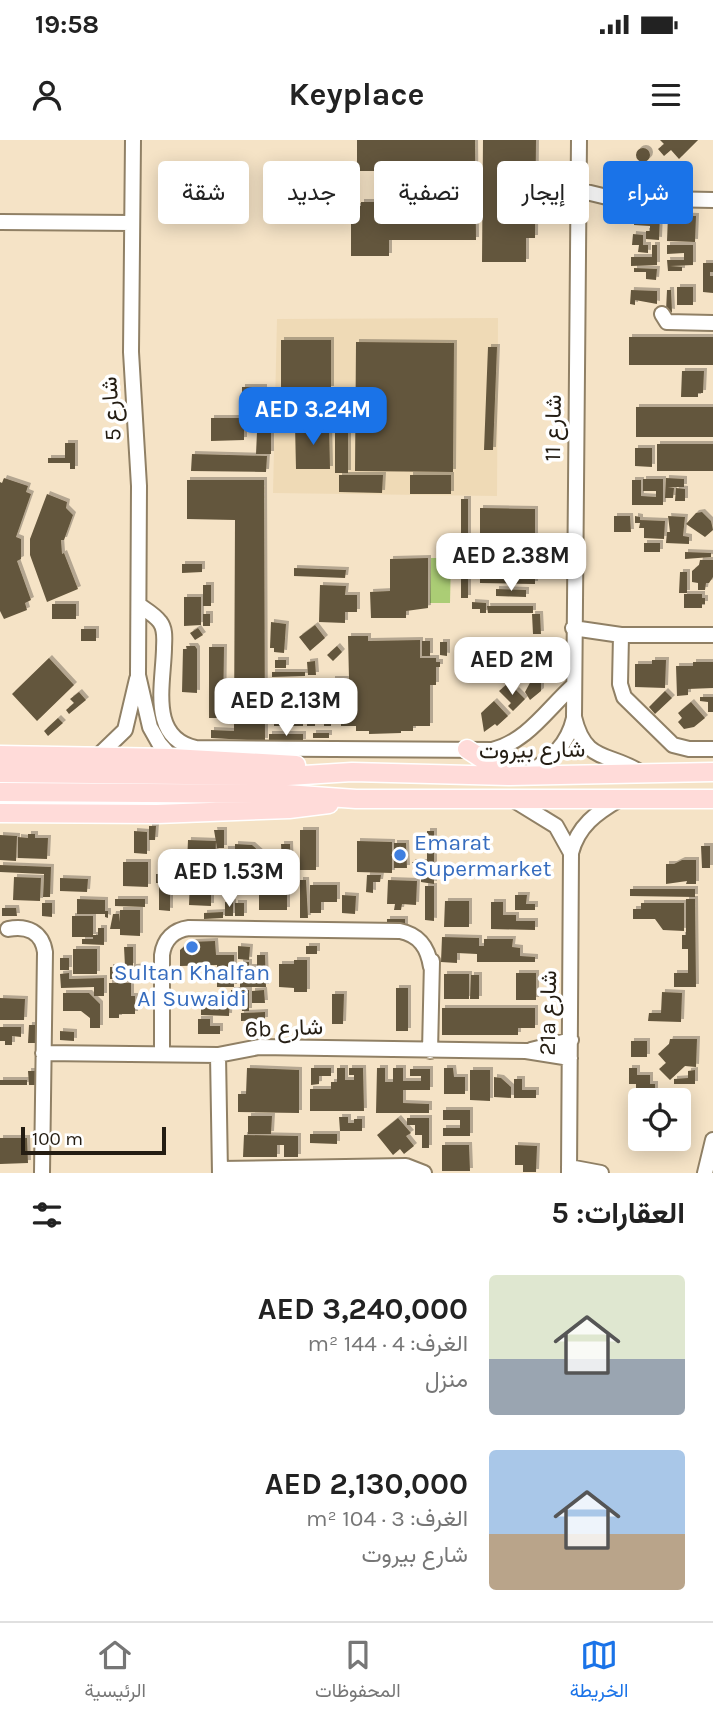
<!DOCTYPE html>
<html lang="ar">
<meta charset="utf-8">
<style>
:root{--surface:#fff;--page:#f6f6f6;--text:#222;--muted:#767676;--line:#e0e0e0;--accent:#1a73e8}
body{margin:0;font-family:Karla,Vazirmatn,sans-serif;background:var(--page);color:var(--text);direction:rtl;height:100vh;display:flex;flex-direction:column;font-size:26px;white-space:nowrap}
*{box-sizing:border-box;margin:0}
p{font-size:23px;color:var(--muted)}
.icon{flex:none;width:38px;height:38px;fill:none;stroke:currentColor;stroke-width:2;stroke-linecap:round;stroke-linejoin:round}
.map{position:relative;height:1033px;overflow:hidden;direction:ltr}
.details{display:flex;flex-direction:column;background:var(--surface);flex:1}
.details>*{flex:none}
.banner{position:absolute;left:21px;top:21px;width:672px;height:63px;direction:rtl;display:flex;gap:14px}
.controls{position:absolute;left:628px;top:948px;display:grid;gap:14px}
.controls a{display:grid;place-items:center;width:63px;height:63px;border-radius:7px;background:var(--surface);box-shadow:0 4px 18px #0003;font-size:35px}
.scale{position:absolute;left:21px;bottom:18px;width:145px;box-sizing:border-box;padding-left:7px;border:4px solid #241d13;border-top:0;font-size:19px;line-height:24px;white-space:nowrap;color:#241d13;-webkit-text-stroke:5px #fff;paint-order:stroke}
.price{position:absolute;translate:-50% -60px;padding:0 16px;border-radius:14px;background:#fff;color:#222;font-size:23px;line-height:46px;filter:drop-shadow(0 2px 4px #0008)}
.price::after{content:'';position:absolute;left:50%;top:42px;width:21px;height:16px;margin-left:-10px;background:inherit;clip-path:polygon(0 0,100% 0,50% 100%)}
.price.active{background:var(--accent);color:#fff}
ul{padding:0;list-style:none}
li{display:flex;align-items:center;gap:21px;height:175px;padding:0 28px}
li span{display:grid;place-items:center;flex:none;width:196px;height:140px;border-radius:7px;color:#555}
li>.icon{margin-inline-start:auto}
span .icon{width:84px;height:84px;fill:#fffc;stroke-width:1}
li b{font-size:30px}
h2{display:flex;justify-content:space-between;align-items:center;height:84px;padding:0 28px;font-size:30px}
.pill{padding:0 24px;border-radius:7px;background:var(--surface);box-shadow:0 4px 18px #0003;font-size:24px;line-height:63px}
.pill.active{background:var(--accent);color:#fff}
.status{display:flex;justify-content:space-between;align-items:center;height:49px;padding:0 35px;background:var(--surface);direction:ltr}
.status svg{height:19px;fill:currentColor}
header{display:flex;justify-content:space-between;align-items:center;height:91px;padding:0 28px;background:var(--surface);font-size:32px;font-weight:700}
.tabs{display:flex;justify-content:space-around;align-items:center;height:98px;border-top:2px solid var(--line);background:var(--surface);font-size:19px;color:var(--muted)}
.tabs a{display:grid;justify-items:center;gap:4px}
.tabs .active{color:var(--accent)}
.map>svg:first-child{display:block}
</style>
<div class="status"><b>19:58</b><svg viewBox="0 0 49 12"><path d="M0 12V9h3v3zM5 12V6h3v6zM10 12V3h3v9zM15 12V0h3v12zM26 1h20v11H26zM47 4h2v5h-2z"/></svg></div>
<header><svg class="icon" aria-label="menu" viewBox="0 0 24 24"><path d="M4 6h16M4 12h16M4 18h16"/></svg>Keyplace<svg class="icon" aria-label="person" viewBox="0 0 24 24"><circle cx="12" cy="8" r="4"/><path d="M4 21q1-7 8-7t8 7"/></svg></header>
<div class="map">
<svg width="713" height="1033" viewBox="0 0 713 1033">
<defs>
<filter id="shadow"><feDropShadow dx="3" dy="-3" stdDeviation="0" flood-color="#0004"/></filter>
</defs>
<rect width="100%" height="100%" fill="#f5e3c6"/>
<path fill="#efdab6" d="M498,178l-1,178 -224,-3 4,-174z"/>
<path fill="#abcd75" d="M431,418h20l-1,45h-20z"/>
<path fill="#64563c" filter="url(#shadow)" d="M357,0h118l1,100h-87v16h-38v-50h10v-4h26v-16h-5v-15h-25z
M483,0h53l-1,98h-9v24h-44z
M660,0h38l-19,19 -8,-9 -7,6 -6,-7 6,-5z
M636 15a7 7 0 1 1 14 0a7 7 0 1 1-14 0Z
M638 30a6 6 0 1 1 12 0a6 6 0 1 1-12 0Z
M654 31a6 6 0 1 1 12 0a6 6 0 1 1-12 0Z
M634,74l26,1 -1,25 -13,-1v-8h4v-5l-16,-1z
M668,75l28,1 -1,26 -28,-1z
M633,94l10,1v10h5v8l-10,-1 1,-7h-7z
M652,105h5v20l-26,1v-9h21z
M667,105h26v20l-23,1 12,1v4h-14l-1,-11h17v-7l-17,1z
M703,123h10v9h-3v4h3v17l-10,-1z
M634,128l23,1 -1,11 -10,-1v-7h-12z
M677,147h16v18h-16z
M631,150l26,1v13l-22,-4v5l-5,-1z
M667,150h4l1,22 -6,-1z
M629,197h84v28h-84z
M281,200h50v49h-50z
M356,202l98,1 -1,129 -98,-1z
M488,207h9l-4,103h-9z
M682,231h22l-1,22h-5v4h-17z
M242,247h22v10h-22z
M335,250l13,1v82h-13z
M636,267h77v30h-77z
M211,278h33v22l-33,1z
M329,284l1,45h-34l-1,-44z
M257,292l14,1v21h-15z
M65,303h10v26h-5v-6h-22v-5h17z
M657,304h56v27h-56z
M635,308h17v19l-17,-1z
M192,314l75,2 -1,16 -75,-1z
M339,335h44l-1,18 -43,-1z
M410,335h41v19h-41z
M4,338l24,8 -2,6 5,2 -15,43 5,2v20l-4,2 14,39 -6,3 2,7 -23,9 -4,-8v-129l2,1z
M666,338l18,1v8h-16l6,1 -1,10h-8z
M643,339h20v26h-31v-25h9v16l15,1v-6h-13z
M187,340h77l1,261 -54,-3v-8l23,1 1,-211 -48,-1z
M676,348l9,1v12h-10z
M47,354l20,8 -1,6 7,7 -9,25h-3l1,14 2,-1 14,36 -31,13 -17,-47v-16z
M461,359h7v99h-7z
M480,368l55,1v75l-55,-1z
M702,372l9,9 2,9 -8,7 -19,-13 10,-11z
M614,376h16l1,16h-17z
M635,376l5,1v3l25,1 -1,18 -20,-1v-10h-5l1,-5h-5z
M668,376l17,1 -2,19 6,1v7l-23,-1 1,-11h3z
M644,403h16v9h-16z
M685,412l26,1v4l-26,2z
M428,418v50l-22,3v7h-35l-1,-26 20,-1v-32z
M700,420h13v17l-4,6h-3l-1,7h-7v-7l-6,-1v-11l7,-6z
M182,424h20v8l-20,1z
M294,428l52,2 -1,8 -51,-2z
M680,432h7v21h-8z
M203,445h8v21h-8z
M320,445l26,1 -1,9h12v17h-12v11l-26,-1z
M496,449l30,1v7l-30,-1z
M684,454h18v4h3v6h-3v4h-18z
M184,457h17v28l-17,1z
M472,462l14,1v10h-6v-4h-8z
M52,464h24v15h-24z
M487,466h46v7h-45z
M203,474h7v12h-7z
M532,474h8l1,20h-8z
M271,482l15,2 -2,29 -10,-1v-4h-4z
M315,485l10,13 -15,13 -11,-14z
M198,488l5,7 -8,5 -5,-7z
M81,489h15v12h-15z
M348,496h20v5l52,-1v18h16v4h4v5h-4v18h-6v41h-17v5h-12v2l-32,1v-3h-13v-5h-15v-37h-9v-10h17z
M422,501h8v15h-8z
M440,502h7v14l-7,-1z
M186,506h9l2,3v44l-15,-1 1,-43h4z
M337,506l5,6 -9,9 -6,-6z
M209,507h15l-1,71h-14z
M49,518l25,27 -37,36 -25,-27z
M275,520h11v8h-11z
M652,520h14l-1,28 -30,-1v-23h17z
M315,521l1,14h-8l-1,-13z
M693,522h20v26l-25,1v6l-11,1 -1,-30h17z
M272,532h33v4l-33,1z
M541,538v13l-11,9 -5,-8 7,-13z
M273,542h31v3h-31z
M308,545h8l-1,41h-8z
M506,545l7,8 3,-3 9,9 -12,12 -5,-5 3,-3 -12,-12z
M275,547h29l-1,39h-29z
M665,551l7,7 -17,16 -6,-7z
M79,552l7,8 -17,14 -3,-4 8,-7 -4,-4z
M700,557h13v15h-5v-10l-8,-1z
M324,558h8l-1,28h-7z
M494,561l14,15 -11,10 -2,-2 -11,8 -3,-19z
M691,562l14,16 -11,9 -10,2 -6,-7 4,-4 -4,-5z
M58,578l5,5 -15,13 -4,-5z
M313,593h16v5h-16z
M269,594h34v8h-34z
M149,686h7l-1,14h-6z
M214,690h10v18h-7z
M300,690h16v40h-16z
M134,691l13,1v22l-13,-1z
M427,691h7v39h-16l-6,-8h15z
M28,694h7v4h13l-1,21 -29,-1v-21l10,1z
M0,695l17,1 -1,25 -16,-1z
M188,700l28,1 -1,22h-28z
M357,701l35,1v31l-35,-1z
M394,703h12l1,25h-13z
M235,704l17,1 10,9 -1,17h-26z
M281,704h9l1,30h-26v-9h17z
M701,706h9v22h-8z
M225,709h8v23h-8z
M682,720h14v24h-10l1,-3 -21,3v-20h8z
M123,722h25v25l-25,-1z
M0,725l51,2 -1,30h-7l1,-23 -44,-2z
M156,734h7v9h7v28l-11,-1v-27h-3z
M367,735h14l-1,7h-7v11l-7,-1z
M421,735h13v9l-13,-2z
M14,737l27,1 -1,23 -27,-1z
M60,738l28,1 -1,13 -27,-1z
M190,739h28v11l-7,-1v17l-22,-1z
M259,740h20v7h8v23h-28z
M300,740h6l2,38h-8z
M388,740l29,1 -1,24 -14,-1 -1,6h-7l1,-6h-8z
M310,745h27v17h-16v11h-11z
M425,746h9v35l-9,-1z
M630,749h65v8l-65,-1z
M342,755l14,1 -1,18 -13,-1z
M515,755h12l-1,9h9v6h-20z
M77,759l28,1v11h3v7l-3,-1v-3h-28z
M115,759h30v8l-30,-1z
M686,759h9l1,88h-22v-14h14v-24h-6v-14h4z
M445,761h24v26h-25z
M225,762h8v14h-8z
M491,762h12v13h13v6h19v9l-44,-1z
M42,763h10v14l-10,-1z
M235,763h9v13h-9z
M641,763h43v28l-21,-1 -8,-11h-22v-10h8z
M2,768h14l1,8h-15z
M120,770h20v26l-20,-1v-6h-10l3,-15h6l1,8z
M223,772v6l-19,1v-6z
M72,776h21v21h-21z
M387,779h18v8h-18z
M98,788h6v17l-22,-1v-5h11v-4h5z
M442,797l37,1v8h5v-7h29l-1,8 8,1v8l15,1v5h-58v-8l-20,-1v10l-16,-1z
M215,801l1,14h18v32h-17v-22l-37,1v-16l9,-8z
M238,806l12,1 -1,13 -11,-1z
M306,806h11v8h-11z
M124,807h9v20l15,-1v14l-17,1v-15h-6z
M73,809h24v25h-24z
M257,815h8l1,32h-26v-25h9v5h8z
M60,818h9v12h-9z
M294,820h13v32h-13v-4l-15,-1v-23h15z
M110,827h17v12h-17z
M69,833v6l35,-1v18h-10v-9l-33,1 -1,-14z
M516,833h20v27h-20z
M444,834h25v25h-25z
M471,835h8v24h-9z
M109,843h22v13h4v18h-16v4h-10z
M396,848h12v43h-12z
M231,850h18v21h-7l-1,-12h-10z
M264,850l1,13h-13v-12z
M662,852l20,1 -1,29 -33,-1 1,-8h12z
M63,853h26l11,11v24h-10v-10l-9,-7h-18z
M332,854h12l-1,30h-11z
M201,857h29l-1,19 -28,-1z
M0,858l25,1 -1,21h-24z
M442,868h93v20h-17v7h-76z
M265,872v8l-24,1v-8z
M198,879h12v7h10v8h-22z
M29,885h8l-1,18h-8z
M0,887h21v10l-9,-1v9h-7v-4h-5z
M60,891l14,1v9l-14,-1z
M670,899h27l-1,28 -11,-1 -15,14 -11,-11 7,-6 -8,-9 11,-10z
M631,901h16v16h-16z
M247,928l52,2v43l-61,-1v-18h8z
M311,928h20v8h-12v8l-8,1z
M337,928h8v12h9v-5h-5v-7h14l1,43h-54v-22h21v-7h6z
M377,928h8v14h8v-14h10v13h18v-5h-11v-7h20v21h-27v13l26,1v9h-53z
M444,928h9l1,9h11v17h-21z
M629,928h8v7h13v9h5v8h-19v-8h-7z
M470,930h20v31l-20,-1z
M695,930v14h-21v-5l14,-1v-7z
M28,931h8v14h-7z
M494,937l7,1 10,9v11l-17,-1z
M514,939h8v11h14v8h-22z
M0,940h27v5h-27z
M443,970h27v26h-27v-8h17v-8h-17z
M248,976h24l-1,18h-23z
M339,977h9v6h6v-4h8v12h-22z
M398,978l13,15 -5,3 8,10 -10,8 -4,-5 -7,6 -16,-20z
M407,978h22v30h-7v-13h-7v-10h-8z
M310,994h27v10l-27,-1z
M244,995l54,1v21h-14v-12h-7v12h-34z
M0,998h27l1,25 -28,1z
M442,1005h27l1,26h-28z
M515,1005l22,1 -1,26h-13v-7h-8z"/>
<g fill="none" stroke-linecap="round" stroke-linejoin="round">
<defs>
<path id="minor" d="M133,0l-2,212 8,134 -1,189 12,52 9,16 13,15
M579,0l-5,577c11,46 34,35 66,55
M578,50l33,8 102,2
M0,82l132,1
M662,174l5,8 46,1
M139,465c7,5 16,10 21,17 6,8 4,18 4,27 -1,37 -15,89 32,99l296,2c35,-8 56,-42 82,-65
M573,488l48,7h92
M621,495l-1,49 4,13 49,48 16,4h24
M98,616l27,-26 12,-51
M526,636c23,-17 41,-28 48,-58
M512,659l44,27 15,27
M8,789c19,-4 34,3 37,23l-3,221
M531,910l40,-10
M430,911l2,-90
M43,913l175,2 41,-8 267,4 44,7
M162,913v-98c2,-16 12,-25 27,-27l211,3c20,4 28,17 31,36
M218,915l2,118
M569,1027l32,6
M220,1029l186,-3 18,7
M569,1033l2,-320c7,-27 25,-40 49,-54
M705,1033l8,-33"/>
<path id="major" d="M467,609l42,27
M0,615l172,3 124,7
M0,633l288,3 64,-4 157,4 204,-4
M0,652l286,2 70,5h357
M0,673l157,1 132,-5 40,-5"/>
</defs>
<use href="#minor" stroke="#908065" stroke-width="18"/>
<use href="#major" stroke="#fff" stroke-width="21"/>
<use href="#minor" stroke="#fff" stroke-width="14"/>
<use href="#major" stroke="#ffdbd9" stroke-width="18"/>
</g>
<g fill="#3f7fe0" stroke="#fff" stroke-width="2.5">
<circle cx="400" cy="715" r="7"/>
<circle cx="192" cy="807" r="7"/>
</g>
<g text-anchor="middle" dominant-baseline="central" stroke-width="7" stroke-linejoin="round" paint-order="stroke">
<g font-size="23" fill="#241d13" stroke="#fff">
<text transform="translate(111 269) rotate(-94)">شارع 5</text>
<text transform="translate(553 288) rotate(-89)">شارع 11</text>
<text transform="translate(532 610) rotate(-1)">شارع بيروت</text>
<text transform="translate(548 873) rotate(-89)">21a شارع</text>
<text transform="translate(284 888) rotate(-2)">6b شارع</text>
</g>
<g font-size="23" fill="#366cbe" stroke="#fff" text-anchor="start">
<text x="414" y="702">Emarat<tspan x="414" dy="26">Supermarket</tspan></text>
<text x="192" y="832" text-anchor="middle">Sultan Khalfan<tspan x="192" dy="26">Al Suwaidi</tspan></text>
</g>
</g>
</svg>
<div class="controls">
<a><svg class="icon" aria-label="locate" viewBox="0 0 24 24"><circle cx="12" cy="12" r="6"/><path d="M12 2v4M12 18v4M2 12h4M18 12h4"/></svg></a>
</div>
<div class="scale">100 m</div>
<b class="price active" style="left:313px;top:307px">AED 3.24M</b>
<b class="price" style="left:511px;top:453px">AED 2.38M</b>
<b class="price" style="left:512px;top:557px">AED 2M</b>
<b class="price" style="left:286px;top:598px">AED 2.13M</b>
<b class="price" style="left:229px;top:769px">AED 1.53M</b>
<div class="banner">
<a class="pill active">شراء</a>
<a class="pill">إيجار</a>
<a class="pill">تصفية</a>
<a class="pill">جديد</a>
<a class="pill">شقة</a>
</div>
</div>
<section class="details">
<h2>العقارات: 5<svg class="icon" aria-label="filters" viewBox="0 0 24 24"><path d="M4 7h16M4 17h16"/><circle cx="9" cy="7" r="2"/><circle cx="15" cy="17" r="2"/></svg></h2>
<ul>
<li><span style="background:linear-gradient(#dfe7d0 60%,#9aa5b1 0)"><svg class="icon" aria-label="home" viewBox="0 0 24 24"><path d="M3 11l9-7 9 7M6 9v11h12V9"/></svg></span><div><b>AED 3,240,000</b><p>الغرف: 4 · 144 m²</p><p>منزل</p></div></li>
<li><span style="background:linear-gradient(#a9c7e8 60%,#b9a48a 0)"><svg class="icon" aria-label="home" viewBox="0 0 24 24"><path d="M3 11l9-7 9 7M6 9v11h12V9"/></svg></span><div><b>AED 2,130,000</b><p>الغرف: 3 · 104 m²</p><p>شارع بيروت</p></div></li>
</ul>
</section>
<nav class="tabs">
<a class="active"><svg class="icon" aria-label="map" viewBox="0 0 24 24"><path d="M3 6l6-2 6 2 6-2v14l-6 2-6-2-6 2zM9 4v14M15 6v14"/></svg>الخريطة</a>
<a><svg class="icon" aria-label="saved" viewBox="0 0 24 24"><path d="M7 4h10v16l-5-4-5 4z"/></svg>المحفوظات</a>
<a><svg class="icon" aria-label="home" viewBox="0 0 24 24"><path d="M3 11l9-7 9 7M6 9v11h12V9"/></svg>الرئيسية</a>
</nav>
